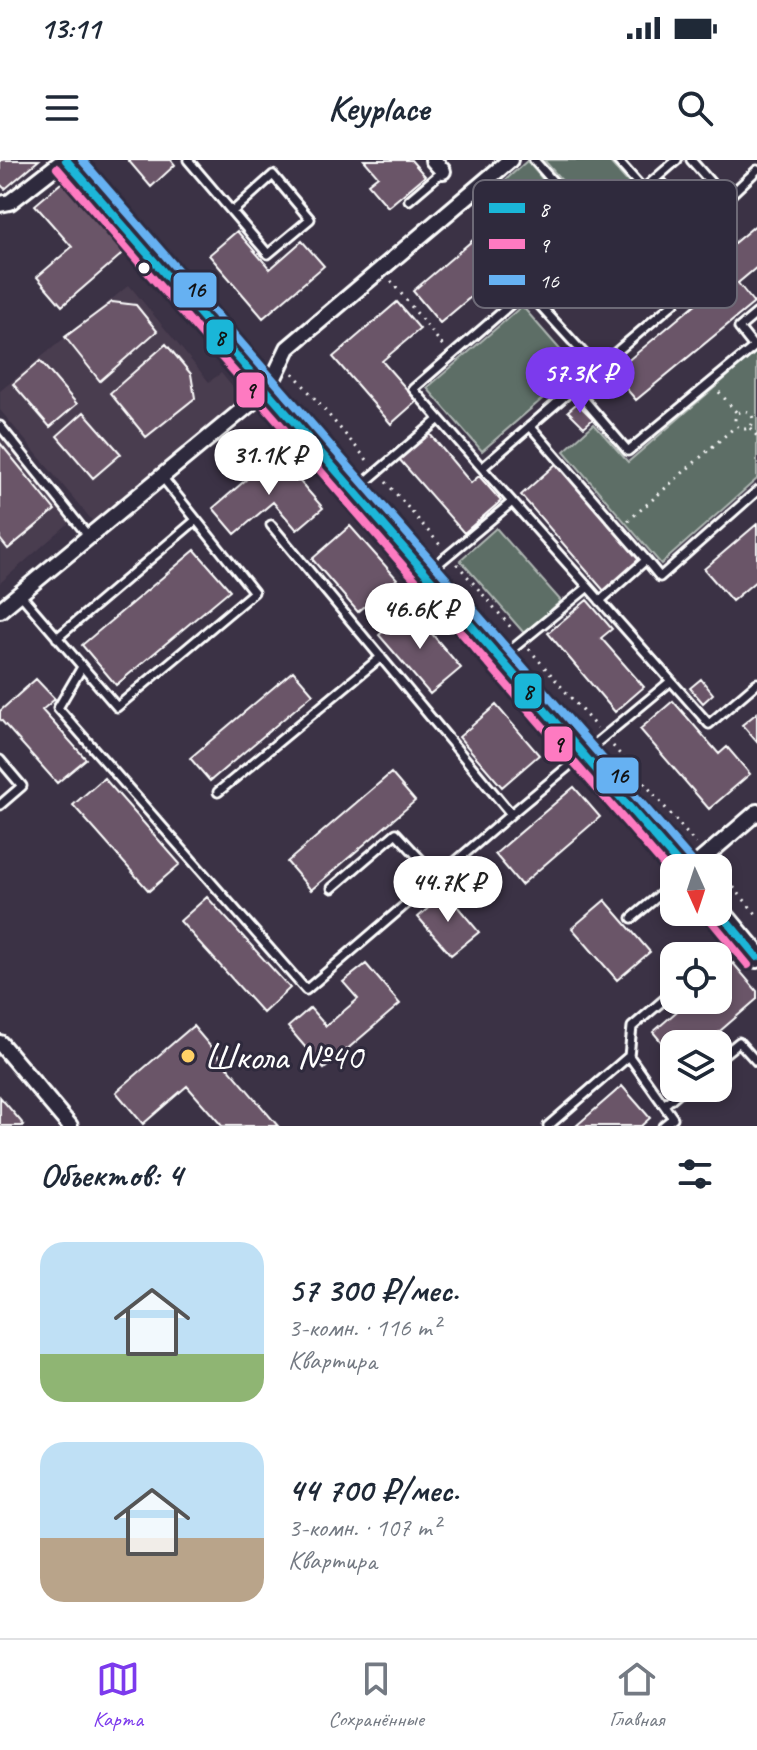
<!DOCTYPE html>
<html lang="ru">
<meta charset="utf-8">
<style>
:root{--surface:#fff;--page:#f2f2f3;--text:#1f2937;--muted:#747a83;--line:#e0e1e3;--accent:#7c3aed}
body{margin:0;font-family:Caveat,sans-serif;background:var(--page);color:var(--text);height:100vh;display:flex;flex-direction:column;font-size:30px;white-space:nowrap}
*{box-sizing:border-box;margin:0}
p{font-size:26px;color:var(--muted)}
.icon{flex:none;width:44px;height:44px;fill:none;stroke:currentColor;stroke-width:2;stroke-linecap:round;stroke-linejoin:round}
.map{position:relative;height:966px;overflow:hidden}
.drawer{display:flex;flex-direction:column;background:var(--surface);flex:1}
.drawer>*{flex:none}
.needle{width:52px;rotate:177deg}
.fabs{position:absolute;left:660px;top:694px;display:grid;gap:16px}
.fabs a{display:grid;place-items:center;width:72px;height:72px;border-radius:16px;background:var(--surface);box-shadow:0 4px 12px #0003;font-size:40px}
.price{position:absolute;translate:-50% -68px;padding:0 18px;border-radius:28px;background:#fff;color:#222;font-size:26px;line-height:52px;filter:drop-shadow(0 2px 4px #0008)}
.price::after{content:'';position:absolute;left:50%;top:48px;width:24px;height:18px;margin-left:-12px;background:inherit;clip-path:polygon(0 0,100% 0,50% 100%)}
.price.current{background:var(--accent);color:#fff}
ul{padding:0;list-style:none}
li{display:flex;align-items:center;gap:24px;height:200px;padding:0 40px}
li span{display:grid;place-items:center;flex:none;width:224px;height:160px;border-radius:24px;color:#555}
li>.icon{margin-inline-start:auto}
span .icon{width:96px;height:96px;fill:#fffc;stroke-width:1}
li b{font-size:34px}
h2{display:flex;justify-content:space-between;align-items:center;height:96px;padding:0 40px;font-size:34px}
.status{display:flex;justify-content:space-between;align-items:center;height:56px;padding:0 40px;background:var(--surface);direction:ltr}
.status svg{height:22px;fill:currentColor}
header{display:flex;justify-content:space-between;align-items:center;height:104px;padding:0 40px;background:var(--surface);font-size:36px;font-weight:700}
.menu{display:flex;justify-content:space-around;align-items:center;height:112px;border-top:2px solid var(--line);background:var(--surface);font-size:22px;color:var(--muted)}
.menu a{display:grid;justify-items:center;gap:4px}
.menu .current{color:var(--accent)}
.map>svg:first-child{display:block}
</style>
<div class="status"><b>13:11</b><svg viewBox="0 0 49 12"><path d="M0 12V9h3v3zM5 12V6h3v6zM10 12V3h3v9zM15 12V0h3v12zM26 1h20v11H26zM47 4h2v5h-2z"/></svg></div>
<header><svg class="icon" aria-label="menu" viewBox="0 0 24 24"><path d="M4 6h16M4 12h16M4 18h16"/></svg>Keyplace<svg class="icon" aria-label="search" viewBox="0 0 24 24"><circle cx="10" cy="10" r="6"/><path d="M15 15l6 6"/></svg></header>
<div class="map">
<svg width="757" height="966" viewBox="0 0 757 966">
<rect width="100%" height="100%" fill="#3b3245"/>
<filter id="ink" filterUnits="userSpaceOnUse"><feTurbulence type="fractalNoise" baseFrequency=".0125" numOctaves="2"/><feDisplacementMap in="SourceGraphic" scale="16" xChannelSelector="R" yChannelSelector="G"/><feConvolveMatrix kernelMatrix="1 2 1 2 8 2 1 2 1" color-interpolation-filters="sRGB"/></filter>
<g filter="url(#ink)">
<path fill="#493c4f" d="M129,125l80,97 12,-9 23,28 -149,123 -95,-114v-19z
M0,270l77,86 -77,67z"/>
<path fill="#5d6e66" stroke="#aeb6b2" stroke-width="2" d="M544,0h64l25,28 -37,32z
M527,1l59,69 -34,28 -59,-67z
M522,146l55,63 -95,82 -55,-63z
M757,191v128l-96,85 -97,-113 30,-27 34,38z
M496,368l65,73 -37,32 -64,-73z"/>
<path fill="#6b5467" stroke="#fff" stroke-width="2" d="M0,0h39l-34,29 -5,-5z
M128,0h43l4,5 -24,22z
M364,0h47l14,16 -37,31 -20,-23 10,-8z
M67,18l62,70 -67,58 -25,-29 35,-30 -37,-42z
M666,19l30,34 -102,88 -30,-35z
M493,63l39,45 -22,19 -12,-13 -58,49 -27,-32z
M757,64v43l-19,16 16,20 -118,97 -23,-27 116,-97 -14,-17z
M237,71l33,38 32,-28 22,25 -61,52 -54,-63z
M112,142l24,3 21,26 -57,50 -35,-44z
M397,142l23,27 -38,32 35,40 -26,23 -58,-67z
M166,184l25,30 4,24 -49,39 -36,-44z
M40,201l37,43 -27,23 -37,-43z
M577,243l16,16 -9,8 -16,-16z
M84,252l37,42 -28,24 -36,-42z
M429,273l42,50 8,-7 22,25 -37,32 -65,-74z
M0,283l55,67 -47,39 -8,-10z
M276,294l47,54 -26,22 -24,-28 -38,32 -22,-26z
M557,303l84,97 -36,32 -84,-97z
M757,364v56l-25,21 -28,-32z
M350,366l47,53 -39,33 -46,-53z
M195,390l35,40 -114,95 -34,-40z
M587,440l25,29 -11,9 43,49 -29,25 -67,-79z
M410,448l51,60 -31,26 -51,-59z
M293,511l20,23 -103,87 -20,-23z
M36,519l19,20 -13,11 44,49 -29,24 -57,-64v-8z
M701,519l12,15 -10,9 -13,-15z
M673,541l46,53 8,-7 23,27 -41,35 -69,-80z
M496,545l43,50 -37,32 -43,-50z
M757,553v29l-15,-17z
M391,613l24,28 -104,89 -24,-28z
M104,618l76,86 -31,27 -76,-86z
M574,627l26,30 -79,68 -26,-31z
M446,733l33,39 -28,23 -33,-38z
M207,737l83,91 -27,25 -83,-92z
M605,740l45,52 -33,28 -45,-52z
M733,803l24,28v8l-52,45h-31v13l-21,-25 37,-32h28v-24z
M366,804l34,40 -76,65 -36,-42 22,-19 16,18 32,-27 -15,-17z
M193,866l85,100h-56l-35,-40 -44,38 -27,-32z
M622,926l28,32 -9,8h-65z
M0,937l24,28 -2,1h-22z"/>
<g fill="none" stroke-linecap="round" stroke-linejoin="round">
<defs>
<path id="lane" d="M188,0l80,94 42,-35 -37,-44 -41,37
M534,0l62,70
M617,0l26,29
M691,0l35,40
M757,10l-57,54 16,18 -53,47 12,13 -101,86 54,63 126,-104 -15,-19 18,-15
M479,26l73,83
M409,40l34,-29
M526,130l71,78
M0,266l89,111
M530,266l116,134 -46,41
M482,308l-69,-79 264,-229
M356,330l83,-71
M646,400l14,17 97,-86
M428,412l84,-70
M588,427l121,137 48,-41
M20,434l97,113 137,-115 -92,-115
M57,478l139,-118
M500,499l88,-72 -106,-119 92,-80
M82,507l-24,41 248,282 205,-176 -240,-289
M0,600l22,26 -22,19
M218,632l163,-135
M511,654l160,-133
M332,728l64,-55 41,44
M632,758l42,-35
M715,796l8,-7
M629,896l44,62 -10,8
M718,899l21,-17 18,20
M664,945l20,-17
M548,966l81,-70 3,-29 42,-36"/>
<path id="street" d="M433,0l10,11
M0,44l10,-2 54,-42
M0,450l269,-222 19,-40 222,-188
M692,708l65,-56
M0,883l70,83"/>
<path id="secondary" d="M66,0c210,233 407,475 616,708
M718,750l39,47"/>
</defs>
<use href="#lane" stroke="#fff" stroke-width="13"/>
<use href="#street" stroke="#fff" stroke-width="20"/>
<use href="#secondary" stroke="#fff" stroke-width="26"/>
<path stroke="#fff" stroke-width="3" stroke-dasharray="2 6" stroke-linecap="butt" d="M391,121l53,66
M293,213l75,88
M719,232l18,21
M735 260a9 9 0 1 1 18 0a9 9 0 1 1-18 0Z
M750,268l7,8
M386,322l55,64
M628,361l108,-95
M457,404l57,67
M529,489l68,79
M613,586l83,98
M718,709l39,46"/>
<use href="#lane" stroke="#2f2a3d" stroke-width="7"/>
<use href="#street" stroke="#2f2a3d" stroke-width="14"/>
<use href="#secondary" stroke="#2f2a3d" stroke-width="20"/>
<defs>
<path id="bus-1" d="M66,0l616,708
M718,750l39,47"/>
<path id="bus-2" d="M57,8l616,708
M709,758l39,47"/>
<path id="bus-3" d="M82,0l609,700"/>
</defs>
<use href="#bus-1" stroke="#2f2a3d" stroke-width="14"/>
<use href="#bus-2" stroke="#2f2a3d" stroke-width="14"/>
<use href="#bus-3" stroke="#2f2a3d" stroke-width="14"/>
<use href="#bus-1" stroke="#1ab6d8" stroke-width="8"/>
<use href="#bus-2" stroke="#fe7ac1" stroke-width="8"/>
<use href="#bus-3" stroke="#66b1f2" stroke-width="8"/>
</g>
</g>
<circle fill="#fff" stroke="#2f2a3d" stroke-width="3" cx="144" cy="108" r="7"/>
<circle fill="#ffd166" stroke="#2f2a3d" stroke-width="3" cx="188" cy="896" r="8"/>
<g text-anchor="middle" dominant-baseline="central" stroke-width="6" stroke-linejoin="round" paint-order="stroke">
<g font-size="38" fill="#fff" stroke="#2f2a3d" text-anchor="start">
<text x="204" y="896">Школа №40</text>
</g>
</g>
<rect x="473" y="20" width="264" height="128" rx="12" fill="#2f2a3d" stroke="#6d6a77" stroke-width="2"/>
<rect x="489" y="43" width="36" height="10" fill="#1ab6d8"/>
<rect x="489" y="79" width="36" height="10" fill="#fe7ac1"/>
<rect x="489" y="115" width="36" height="10" fill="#66b1f2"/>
<g font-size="22" fill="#fff">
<text x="539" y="56">8</text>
<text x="539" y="92">9</text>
<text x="539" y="128">16</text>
</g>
<g stroke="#2f2a3d" stroke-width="3">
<rect x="172" y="111" width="46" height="38" rx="8" fill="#66b1f2"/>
<rect x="205" y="158" width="30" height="38" rx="8" fill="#1ab6d8"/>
<rect x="235" y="211" width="31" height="38" rx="8" fill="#fe7ac1"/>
<rect x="513" y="512" width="30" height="38" rx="8" fill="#1ab6d8"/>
<rect x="543" y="565" width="31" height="38" rx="8" fill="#fe7ac1"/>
<rect x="595" y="596" width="45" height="39" rx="8" fill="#66b1f2"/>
</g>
<g font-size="22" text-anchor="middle" font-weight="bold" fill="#111">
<text x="195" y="137">16</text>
<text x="220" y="185">8</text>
<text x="250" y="238">9</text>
<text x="528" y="539">8</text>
<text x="558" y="592">9</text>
<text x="618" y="623">16</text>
</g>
</svg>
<div class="fabs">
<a><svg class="needle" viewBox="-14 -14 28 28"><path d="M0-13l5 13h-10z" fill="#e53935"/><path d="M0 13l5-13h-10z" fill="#747a83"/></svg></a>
<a><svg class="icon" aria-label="locate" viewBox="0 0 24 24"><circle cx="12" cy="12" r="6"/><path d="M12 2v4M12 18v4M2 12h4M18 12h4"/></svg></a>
<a><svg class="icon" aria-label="layers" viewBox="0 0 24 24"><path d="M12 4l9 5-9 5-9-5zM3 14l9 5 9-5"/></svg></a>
</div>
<b class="price current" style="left:580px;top:255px">57.3K ₽</b>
<b class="price" style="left:269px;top:337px">31.1K ₽</b>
<b class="price" style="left:420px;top:491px">46.6K ₽</b>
<b class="price" style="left:448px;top:764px">44.7K ₽</b>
</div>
<section class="drawer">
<h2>Объектов: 4<svg class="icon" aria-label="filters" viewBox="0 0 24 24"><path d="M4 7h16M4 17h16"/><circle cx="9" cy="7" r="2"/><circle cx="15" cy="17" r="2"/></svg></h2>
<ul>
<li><span style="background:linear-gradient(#bfe0f5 70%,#8fb573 0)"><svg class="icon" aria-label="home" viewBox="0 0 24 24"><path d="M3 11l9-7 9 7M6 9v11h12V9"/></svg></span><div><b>57 300 ₽/мес.</b><p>3-комн. · 116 m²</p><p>Квартира</p></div></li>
<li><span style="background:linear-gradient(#bfe0f5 60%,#b9a48a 0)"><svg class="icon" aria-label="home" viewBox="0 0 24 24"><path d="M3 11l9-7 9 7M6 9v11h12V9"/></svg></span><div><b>44 700 ₽/мес.</b><p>3-комн. · 107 m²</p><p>Квартира</p></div></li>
</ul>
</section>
<nav class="menu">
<a class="current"><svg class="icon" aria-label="map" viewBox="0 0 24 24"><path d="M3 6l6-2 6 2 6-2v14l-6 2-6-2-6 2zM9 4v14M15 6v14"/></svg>Карта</a>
<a><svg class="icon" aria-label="saved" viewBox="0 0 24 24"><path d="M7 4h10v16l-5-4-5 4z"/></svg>Сохранённые</a>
<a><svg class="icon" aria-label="home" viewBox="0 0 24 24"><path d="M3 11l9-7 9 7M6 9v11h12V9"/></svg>Главная</a>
</nav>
